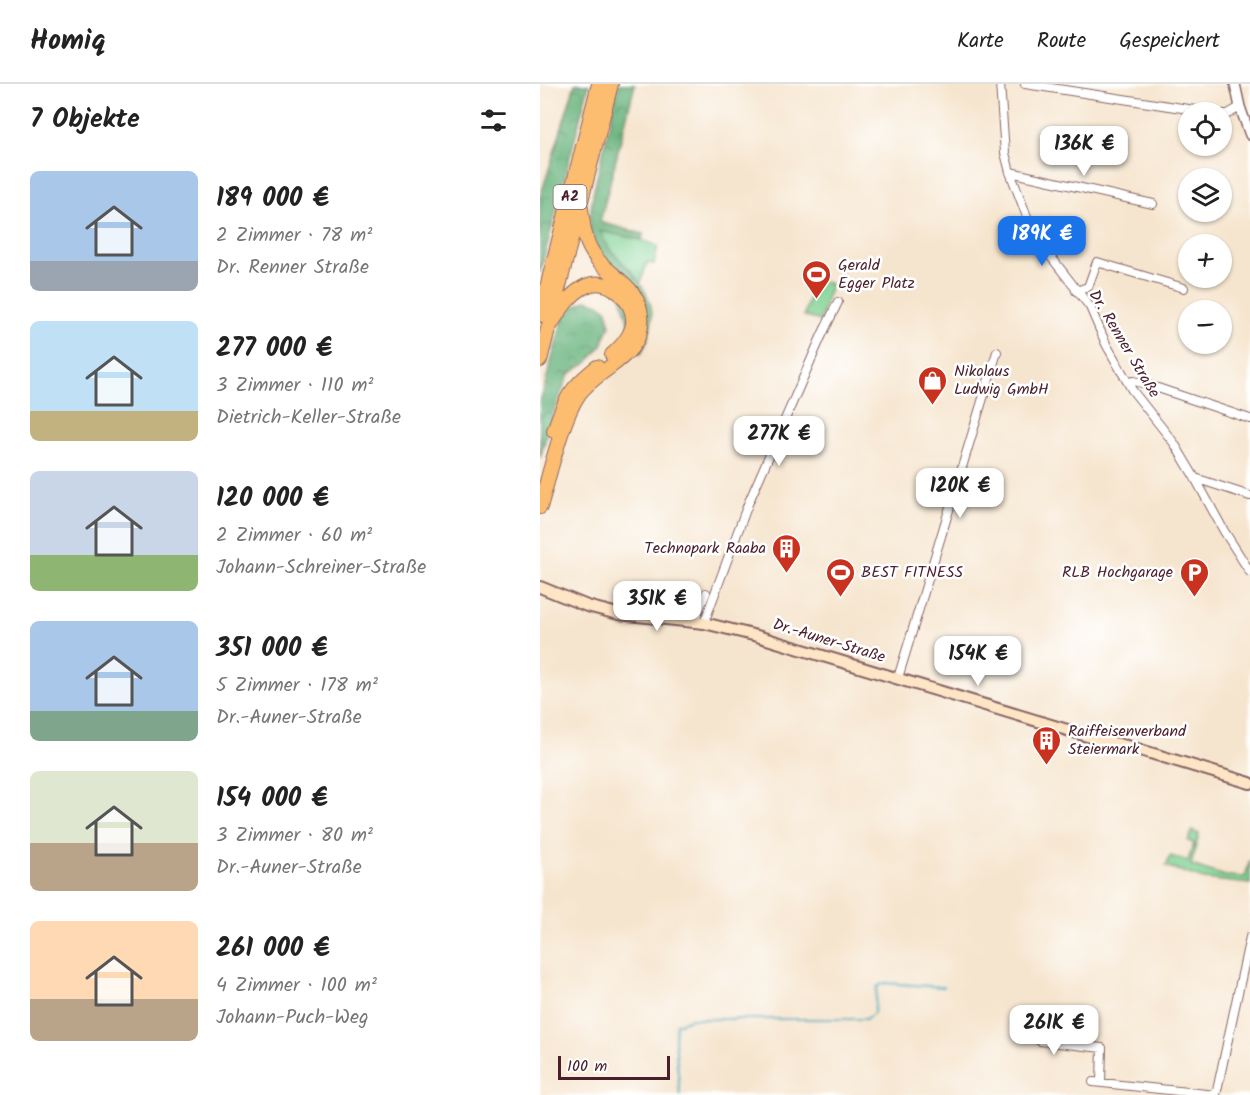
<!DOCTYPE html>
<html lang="de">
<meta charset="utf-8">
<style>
:root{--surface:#fff;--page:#f6f6f6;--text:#222;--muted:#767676;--line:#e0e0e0;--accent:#1a73e8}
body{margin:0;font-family:Kalam,sans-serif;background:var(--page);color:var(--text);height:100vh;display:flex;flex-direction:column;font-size:22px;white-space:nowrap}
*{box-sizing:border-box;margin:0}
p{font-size:20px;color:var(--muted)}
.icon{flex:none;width:33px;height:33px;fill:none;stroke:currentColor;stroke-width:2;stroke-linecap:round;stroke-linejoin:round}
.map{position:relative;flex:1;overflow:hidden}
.sheet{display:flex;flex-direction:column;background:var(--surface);width:540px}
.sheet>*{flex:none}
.buttons{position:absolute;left:638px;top:18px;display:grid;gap:12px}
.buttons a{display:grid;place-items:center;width:54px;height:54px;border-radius:50%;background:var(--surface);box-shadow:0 2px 4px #0004;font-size:30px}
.scale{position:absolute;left:18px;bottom:15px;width:112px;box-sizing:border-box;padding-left:6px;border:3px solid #4a1f2b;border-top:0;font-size:16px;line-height:21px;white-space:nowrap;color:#4a1f2b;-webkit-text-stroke:4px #fff;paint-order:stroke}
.price{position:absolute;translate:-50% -51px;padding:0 14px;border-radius:12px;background:#fff;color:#222;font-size:20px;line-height:39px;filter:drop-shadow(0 2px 3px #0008)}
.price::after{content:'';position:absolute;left:50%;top:36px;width:18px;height:14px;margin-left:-9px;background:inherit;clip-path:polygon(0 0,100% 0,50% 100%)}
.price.active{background:var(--accent);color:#fff}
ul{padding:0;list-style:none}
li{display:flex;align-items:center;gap:18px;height:150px;padding:0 30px}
li span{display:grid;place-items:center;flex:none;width:168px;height:120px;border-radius:9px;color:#555}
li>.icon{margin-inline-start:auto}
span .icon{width:72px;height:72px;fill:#fffc;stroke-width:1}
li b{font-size:26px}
h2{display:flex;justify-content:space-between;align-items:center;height:72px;padding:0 30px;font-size:26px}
header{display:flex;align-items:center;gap:36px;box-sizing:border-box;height:84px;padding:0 30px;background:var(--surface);border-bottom:2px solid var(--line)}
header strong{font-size:28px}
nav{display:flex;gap:33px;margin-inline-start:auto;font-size:21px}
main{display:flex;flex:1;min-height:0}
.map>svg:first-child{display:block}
</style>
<header>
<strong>Homiq</strong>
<nav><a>Karte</a><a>Route</a><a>Gespeichert</a></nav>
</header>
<main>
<section class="sheet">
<h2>7 Objekte<svg class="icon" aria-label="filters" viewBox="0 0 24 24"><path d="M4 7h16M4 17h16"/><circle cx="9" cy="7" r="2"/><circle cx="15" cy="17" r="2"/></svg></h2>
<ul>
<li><span style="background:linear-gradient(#a9c7e8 75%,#9aa5b1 0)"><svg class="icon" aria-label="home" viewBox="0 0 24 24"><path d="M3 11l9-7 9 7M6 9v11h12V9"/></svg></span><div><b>189 000 €</b><p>2 Zimmer · 78 m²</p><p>Dr. Renner Straße</p></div></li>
<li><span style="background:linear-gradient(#bfe0f5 75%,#c2b280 0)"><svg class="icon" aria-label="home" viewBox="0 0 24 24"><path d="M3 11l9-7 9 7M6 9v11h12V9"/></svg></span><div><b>277 000 €</b><p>3 Zimmer · 110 m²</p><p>Dietrich-Keller-Straße</p></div></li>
<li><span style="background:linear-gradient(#c9d6e8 70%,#8fb573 0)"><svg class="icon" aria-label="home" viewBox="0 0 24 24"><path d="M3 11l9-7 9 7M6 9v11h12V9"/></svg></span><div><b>120 000 €</b><p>2 Zimmer · 60 m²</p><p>Johann-Schreiner-Straße</p></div></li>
<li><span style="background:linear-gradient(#a9c7e8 75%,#7fa58c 0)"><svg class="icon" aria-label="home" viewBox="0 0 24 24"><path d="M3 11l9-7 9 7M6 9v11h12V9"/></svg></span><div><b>351 000 €</b><p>5 Zimmer · 178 m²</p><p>Dr.-Auner-Straße</p></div></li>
<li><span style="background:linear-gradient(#dfe7d0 60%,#b9a48a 0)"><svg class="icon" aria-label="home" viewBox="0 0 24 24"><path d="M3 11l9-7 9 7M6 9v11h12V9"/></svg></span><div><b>154 000 €</b><p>3 Zimmer · 80 m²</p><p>Dr.-Auner-Straße</p></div></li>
<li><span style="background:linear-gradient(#ffd9b3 65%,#b9a48a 0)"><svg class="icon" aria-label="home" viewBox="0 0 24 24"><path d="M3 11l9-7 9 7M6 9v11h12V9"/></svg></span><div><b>261 000 €</b><p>4 Zimmer · 100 m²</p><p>Johann-Puch-Weg</p></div></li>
</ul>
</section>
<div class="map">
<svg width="710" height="1011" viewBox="0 0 710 1011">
<defs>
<pattern id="forest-crowns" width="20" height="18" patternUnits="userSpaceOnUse" patternTransform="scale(1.5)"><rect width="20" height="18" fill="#67b37c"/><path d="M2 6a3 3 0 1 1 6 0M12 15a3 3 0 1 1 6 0" fill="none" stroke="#579166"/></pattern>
</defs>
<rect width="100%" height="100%" fill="#fff"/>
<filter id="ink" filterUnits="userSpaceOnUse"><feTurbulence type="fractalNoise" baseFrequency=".0167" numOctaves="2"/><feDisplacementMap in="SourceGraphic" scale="12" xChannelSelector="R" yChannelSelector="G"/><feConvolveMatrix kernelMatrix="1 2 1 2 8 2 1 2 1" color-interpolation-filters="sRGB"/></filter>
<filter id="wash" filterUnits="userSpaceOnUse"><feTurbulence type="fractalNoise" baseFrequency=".008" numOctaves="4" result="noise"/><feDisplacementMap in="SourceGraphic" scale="24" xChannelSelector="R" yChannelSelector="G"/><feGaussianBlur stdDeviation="1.35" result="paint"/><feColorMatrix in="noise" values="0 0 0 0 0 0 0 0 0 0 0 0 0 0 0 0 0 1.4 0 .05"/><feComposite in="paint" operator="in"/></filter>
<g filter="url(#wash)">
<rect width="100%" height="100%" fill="#f6e5ce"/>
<path fill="#7fd192" stroke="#64785e" stroke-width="1.5" d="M59,146l43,10 16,6 -4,18 -7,-2 -7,23 -7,-12 -26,-26z
M274,195l17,5 -11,37 -16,-5z
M652,747l7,3 -8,31 34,11 20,1 5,-17v24l-46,-5 -38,-13 4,-10 18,5 6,-18 -6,-2z"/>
<path fill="url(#forest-crowns)" stroke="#586954" stroke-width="1.5" d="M35,0h14l-49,189v-75z
M79,0h16l-35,138 43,12 -1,6 -42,-9c9,22 17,24 31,41 25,28 27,50 10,82l-5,-3 -23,-84 -14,-17 -8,-16 -1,-17 3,-23z
M47,216l12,4 8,6 3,15 -8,20 -14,17 -19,12 -14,34 -15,50v-56l24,-87 11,-9z"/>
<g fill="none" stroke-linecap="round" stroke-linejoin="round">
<path stroke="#3fa9be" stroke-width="2" d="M140,1011l-5,-55 1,-16 15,-5h175l8,-6 3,-26 7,-4 59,4"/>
</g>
</g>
<g filter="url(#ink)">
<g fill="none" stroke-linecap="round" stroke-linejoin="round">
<defs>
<path id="minor" d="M460,0l5,69 5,19 24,63 56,72 16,37 26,46 42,53 21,35 29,53 26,41
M485,0l183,28
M681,30h7l12,-7
M470,88l143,32
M536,207l12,-4 9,-25 87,26
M588,299l5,-2 13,3 104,35
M655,394l55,18
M154,538l12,-29
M164,539l44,-119 73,-167 17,-35
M358,594l99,-326
M497,937v18l3,2 62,7 -1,34
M553,998l123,13 34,-158"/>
<path id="tertiary" d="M695,0l5,23 10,28"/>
<path id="secondary" d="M0,503l47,19 31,8 86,9 53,13 340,103 30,7 123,37"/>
<path id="motorway" d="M0,231l59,-231
M9,243c11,-16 19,-32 37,-41 23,-11 50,16 47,38 -2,12 -12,23 -21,31
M0,276l71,-276
M14,347c10,-31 17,-44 43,-64
M0,423c9,-30 22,-89 39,-113 20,-27 67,-38 62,-79 -2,-27 -29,-38 -44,-56 -15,-19 -13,-34 -17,-56"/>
</defs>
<use href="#minor" stroke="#866464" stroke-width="10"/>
<use href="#tertiary" stroke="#866464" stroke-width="12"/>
<use href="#secondary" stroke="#866464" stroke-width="14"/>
<use href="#motorway" stroke="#866464" stroke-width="16"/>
<use href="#minor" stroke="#fff" stroke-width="8"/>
<use href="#tertiary" stroke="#fff" stroke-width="9"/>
<use href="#secondary" stroke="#fee5c5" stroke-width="10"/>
<use href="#motorway" stroke="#fcbd6f" stroke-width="14"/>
</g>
</g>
<defs>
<symbol id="stadium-pin" viewBox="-11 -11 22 30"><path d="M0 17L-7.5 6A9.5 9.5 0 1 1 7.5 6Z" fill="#c8321e" stroke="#fff"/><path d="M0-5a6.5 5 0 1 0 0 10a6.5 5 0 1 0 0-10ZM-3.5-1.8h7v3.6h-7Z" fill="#fff"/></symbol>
<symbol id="shop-pin" viewBox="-11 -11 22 30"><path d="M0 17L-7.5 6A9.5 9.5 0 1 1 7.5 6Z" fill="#c8321e" stroke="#fff"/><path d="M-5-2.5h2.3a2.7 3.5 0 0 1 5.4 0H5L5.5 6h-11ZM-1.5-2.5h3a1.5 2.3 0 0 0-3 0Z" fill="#fff"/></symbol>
<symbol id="building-pin" viewBox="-11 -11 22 30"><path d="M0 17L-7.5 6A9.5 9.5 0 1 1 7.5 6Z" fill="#c8321e" stroke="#fff"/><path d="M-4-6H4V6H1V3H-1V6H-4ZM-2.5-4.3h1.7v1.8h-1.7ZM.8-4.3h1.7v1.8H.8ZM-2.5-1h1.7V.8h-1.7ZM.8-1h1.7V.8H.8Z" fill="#fff"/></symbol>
<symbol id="parking-pin" viewBox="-11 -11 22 30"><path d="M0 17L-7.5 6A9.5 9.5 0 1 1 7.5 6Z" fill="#c8321e" stroke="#fff"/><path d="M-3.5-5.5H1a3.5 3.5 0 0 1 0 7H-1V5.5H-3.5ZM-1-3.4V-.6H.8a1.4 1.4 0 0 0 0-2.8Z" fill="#fff"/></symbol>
</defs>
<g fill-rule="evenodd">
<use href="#stadium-pin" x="260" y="174" width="33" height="45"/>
<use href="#shop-pin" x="376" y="280" width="33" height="45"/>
<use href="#building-pin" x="230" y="448" width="33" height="45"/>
<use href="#stadium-pin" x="284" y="472" width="33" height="45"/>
<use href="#parking-pin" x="638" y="472" width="33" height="45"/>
<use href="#building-pin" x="490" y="640" width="33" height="45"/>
</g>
<g text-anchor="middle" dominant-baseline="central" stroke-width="5" stroke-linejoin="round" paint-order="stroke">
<rect fill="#fff" stroke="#80626b" stroke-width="1.5" x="13.5" y="101" width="33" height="24" rx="4.5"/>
<g font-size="15" font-weight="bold" fill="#4a1f2b">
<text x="30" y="113">A2</text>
</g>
<g font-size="16" fill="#4a1f2b" stroke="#fff" text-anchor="start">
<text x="298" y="181">Gerald<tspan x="298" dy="18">Egger Platz</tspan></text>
<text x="414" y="287">Nikolaus<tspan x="414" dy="18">Ludwig GmbH</tspan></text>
<text x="226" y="464" text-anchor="end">Technopark Raaba</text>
<text x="321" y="488">BEST FITNESS</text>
<text x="633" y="488" text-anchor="end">RLB Hochgarage</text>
<text x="528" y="647">Raiffeisenverband<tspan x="528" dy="18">Steiermark</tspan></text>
</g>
<g font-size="16" fill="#4a1f2b" stroke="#fff">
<text transform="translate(584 260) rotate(59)">Dr. Renner Straße</text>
<text transform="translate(289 557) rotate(17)">Dr.-Auner-Straße</text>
</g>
</g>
</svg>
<div class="buttons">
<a><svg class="icon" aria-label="locate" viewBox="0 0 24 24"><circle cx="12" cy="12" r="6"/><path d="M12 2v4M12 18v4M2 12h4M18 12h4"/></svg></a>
<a><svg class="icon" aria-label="layers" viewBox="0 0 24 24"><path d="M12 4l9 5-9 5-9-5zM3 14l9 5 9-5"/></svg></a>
<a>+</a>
<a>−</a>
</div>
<div class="scale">100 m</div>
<b class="price" style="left:544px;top:93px">136K €</b>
<b class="price active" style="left:502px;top:183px">189K €</b>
<b class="price" style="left:239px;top:383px">277K €</b>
<b class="price" style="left:420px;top:435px">120K €</b>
<b class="price" style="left:117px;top:548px">351K €</b>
<b class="price" style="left:438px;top:603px">154K €</b>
<b class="price" style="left:514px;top:972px">261K €</b>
</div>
</main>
